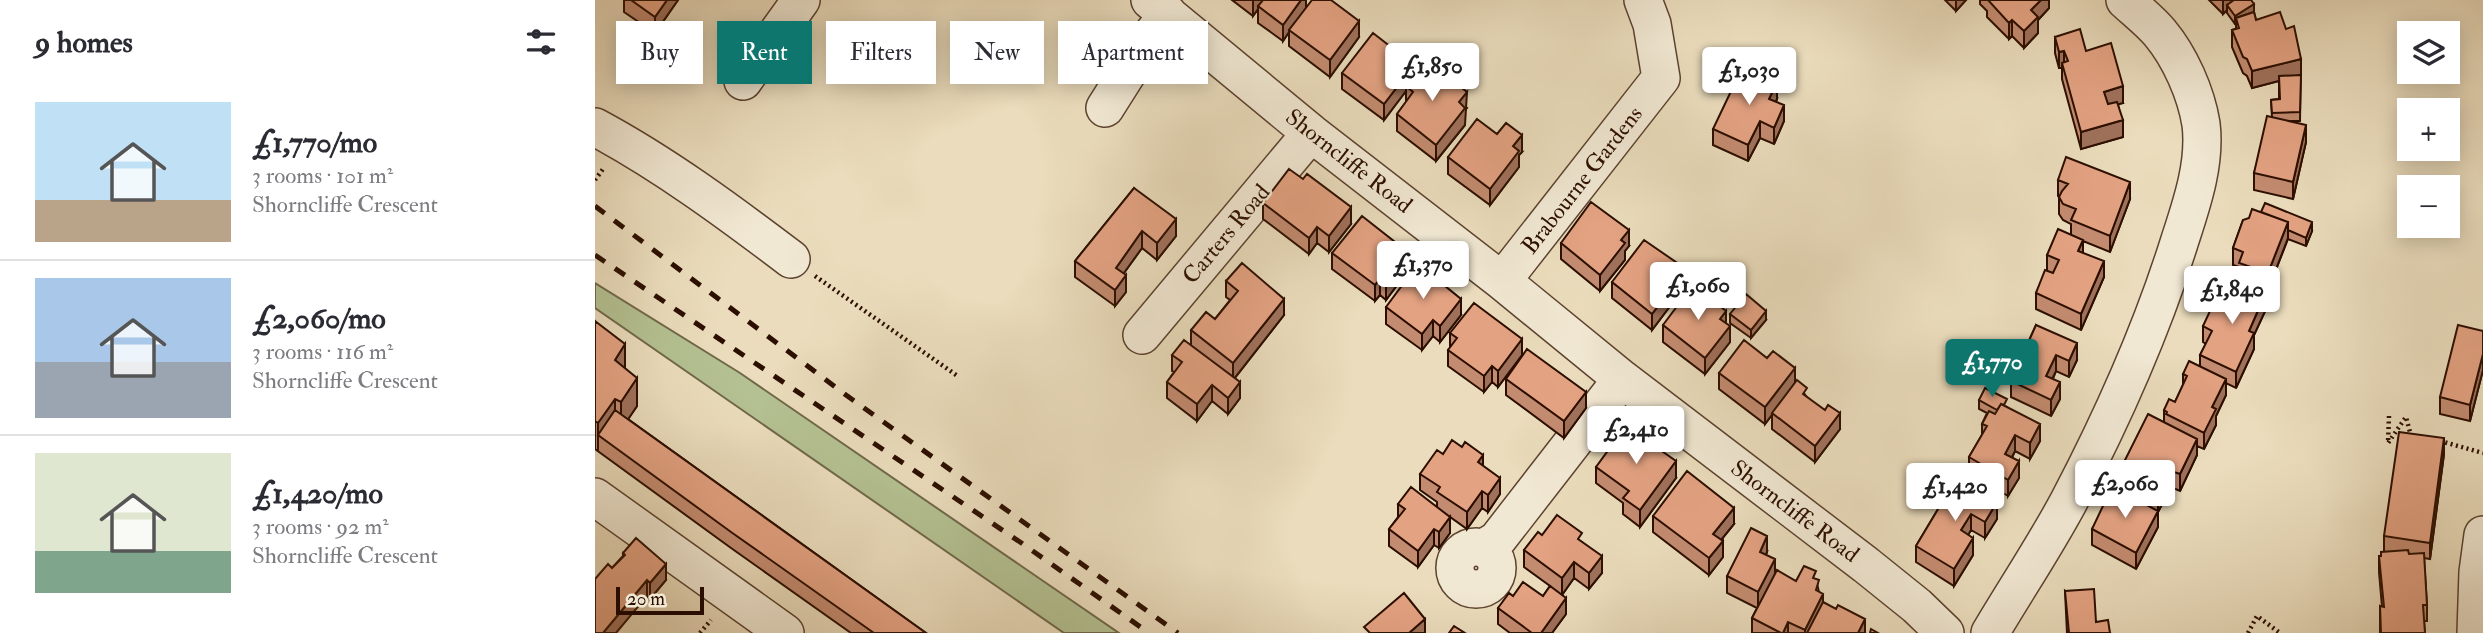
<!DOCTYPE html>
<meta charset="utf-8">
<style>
:root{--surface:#fff;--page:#f2f2f3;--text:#2b2b33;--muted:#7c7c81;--line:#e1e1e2;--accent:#0f766e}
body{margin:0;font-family:"IM FELL Double Pica",serif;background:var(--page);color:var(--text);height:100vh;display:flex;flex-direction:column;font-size:26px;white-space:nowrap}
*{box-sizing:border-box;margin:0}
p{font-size:23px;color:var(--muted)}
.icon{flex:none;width:38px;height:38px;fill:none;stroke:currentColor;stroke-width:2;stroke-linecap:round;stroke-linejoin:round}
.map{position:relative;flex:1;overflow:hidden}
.details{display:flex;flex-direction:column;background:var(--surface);width:595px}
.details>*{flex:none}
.top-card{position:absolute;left:21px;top:21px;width:665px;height:63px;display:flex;gap:14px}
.buttons{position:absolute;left:1802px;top:21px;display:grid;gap:14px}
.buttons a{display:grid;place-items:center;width:63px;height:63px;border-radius:0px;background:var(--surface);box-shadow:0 4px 18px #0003;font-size:35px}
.scale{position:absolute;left:21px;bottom:18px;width:88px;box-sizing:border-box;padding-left:7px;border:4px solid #2c0e00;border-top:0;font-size:19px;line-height:24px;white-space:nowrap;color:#2c0e00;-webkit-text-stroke:5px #f1e8d3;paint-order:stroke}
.price{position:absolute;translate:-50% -60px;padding:0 16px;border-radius:7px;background:#fff;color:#222;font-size:23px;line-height:46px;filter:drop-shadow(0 2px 4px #0008)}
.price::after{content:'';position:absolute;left:50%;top:42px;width:21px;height:16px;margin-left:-10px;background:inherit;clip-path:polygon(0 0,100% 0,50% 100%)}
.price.active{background:var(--accent);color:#fff}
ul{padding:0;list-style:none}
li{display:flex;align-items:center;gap:21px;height:175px;padding:0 35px}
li+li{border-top:2px solid var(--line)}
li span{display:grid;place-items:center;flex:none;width:196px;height:140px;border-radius:0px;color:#555}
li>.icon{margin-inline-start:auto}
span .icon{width:84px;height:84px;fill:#fffc;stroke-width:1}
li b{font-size:30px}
h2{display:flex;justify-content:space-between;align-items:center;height:84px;padding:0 35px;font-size:30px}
.chip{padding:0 24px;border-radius:0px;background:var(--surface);box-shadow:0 4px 18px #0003;font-size:24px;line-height:63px}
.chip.active{background:var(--accent);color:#fff}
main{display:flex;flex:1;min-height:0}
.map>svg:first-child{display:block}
</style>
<main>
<section class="details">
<h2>9 homes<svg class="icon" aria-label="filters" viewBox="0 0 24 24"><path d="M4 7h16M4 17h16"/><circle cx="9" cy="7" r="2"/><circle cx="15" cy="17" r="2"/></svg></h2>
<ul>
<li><span style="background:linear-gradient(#bfe0f5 70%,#b9a48a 0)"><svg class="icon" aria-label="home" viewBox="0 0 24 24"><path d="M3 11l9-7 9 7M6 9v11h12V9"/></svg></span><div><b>£1,770/mo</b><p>3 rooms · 101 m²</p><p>Shorncliffe Crescent</p></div></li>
<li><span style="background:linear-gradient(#a9c7e8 60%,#9aa5b1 0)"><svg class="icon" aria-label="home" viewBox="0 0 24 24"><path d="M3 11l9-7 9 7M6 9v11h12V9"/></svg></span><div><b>£2,060/mo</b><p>3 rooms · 116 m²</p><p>Shorncliffe Crescent</p></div></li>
<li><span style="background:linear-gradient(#dfe7d0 70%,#7fa58c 0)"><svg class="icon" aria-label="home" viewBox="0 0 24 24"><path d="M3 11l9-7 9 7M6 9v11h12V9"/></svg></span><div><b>£1,420/mo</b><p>3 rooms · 92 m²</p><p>Shorncliffe Crescent</p></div></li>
</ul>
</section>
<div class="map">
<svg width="1888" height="633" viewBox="0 0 1888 633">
<rect width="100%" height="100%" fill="#eadcbc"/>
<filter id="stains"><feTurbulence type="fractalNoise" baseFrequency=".00286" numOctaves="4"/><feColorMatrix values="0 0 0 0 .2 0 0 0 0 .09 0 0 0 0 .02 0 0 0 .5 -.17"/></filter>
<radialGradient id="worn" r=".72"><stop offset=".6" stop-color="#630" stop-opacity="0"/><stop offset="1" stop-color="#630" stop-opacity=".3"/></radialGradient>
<path fill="#b4c192" stroke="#706849" stroke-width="2" d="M0,283l145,90 379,260h-55l-469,-325z"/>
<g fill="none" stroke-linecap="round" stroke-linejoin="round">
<defs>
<path id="minor" d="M555,0l161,133 191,148 120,98 244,186 51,41 28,27
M148,81l58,-81
M510,108l43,-68 20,-26
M0,127c69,37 134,85 196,132
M907,281l159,-203 -9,-54 -9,-24
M547,335l169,-202
M0,497l190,136
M860 568a21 21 0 1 1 42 0a21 21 0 1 1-42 0Z
M889,548l13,-8 125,-161
M1395,633c26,-44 55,-87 79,-132 43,-82 82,-169 110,-258 12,-37 27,-79 22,-119 -5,-31 -21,-67 -41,-91 -10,-12 -23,-22 -35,-33
M1881,633l2,-61 5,-37"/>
</defs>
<use href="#minor" stroke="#5c422f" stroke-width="40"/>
<path stroke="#2c0e00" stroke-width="4.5" stroke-dasharray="2 3.5" stroke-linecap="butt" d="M0,180l8,-11
M220,276l144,101
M1794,416l-1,27 18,-26 5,19
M1845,441l43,12
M105,633l11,-13
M1653,633l9,-17 23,17"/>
<use href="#minor" stroke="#f1e8d3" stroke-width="37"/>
<path stroke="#2c0e00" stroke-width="5" stroke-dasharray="12 12" stroke-linecap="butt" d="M0,206l251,189 332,238
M0,255l425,287 129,91"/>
</g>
<path fill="#c38b70" stroke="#2c0e00" stroke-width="2" d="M29,0h54l-23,33 -31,-21z
M637,0h74v8l53,29 -29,40 -41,-31v-14l-6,9 -25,-18v-14l-5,7z
M1350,0h21l-10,11z
M1385,0h69v8l-11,12v13l-14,15 -12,-12 -3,3 -22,-22v-6l-7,-7z
M1614,0h42l5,20 30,9 15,30 -1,62h-13l19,21 -13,57 -39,-9v-17l18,-56 -1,-17 8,-1v-18l-27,7 -5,-12 -4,-3 -11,-26v-17l4,-1v-5h-1l-8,-11v-3l-4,4z
M1460,37l31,14 37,52 -5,1 5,33 -42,12 -19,-70v-11h-3l-4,-15z
M747,73l72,4 53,31 -2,2v15l-29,36 -39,-30v-17l9,-12v-11l-22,29 -42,-31z
M1182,99l-1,3 8,19 -10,23 -14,-6 -12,23 -35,-16v-16z
M927,152l-3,3v12l-29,38 -42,-31v-17z
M1463,180l72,19 -20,53 -27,-11v12l21,24 -23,53 -45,-21v-16l11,-23v-15l24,-20v-11l-8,-4 -4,-6v-17l-1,-1z
M539,188l42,48 -19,24 -15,-12 -18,25 2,19 -11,14 -40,-29v-16z
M668,203l88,21 -22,28 -12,-9 -8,11 -46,-35z
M1648,220l69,11 -6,15 -18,-7 -20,51 -8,-3 7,20 -13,28v14l-18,39 -10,-5v12l-10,21v9l-12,24 -7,-3v9l-17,36 -9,-4 -13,25v15l-22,42 -44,-24v-16l25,-39v-14l47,-54v-12l11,-8 8,-17v-11l17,-8v-11l6,-11 -3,-2v-16l18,-26 19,-3 7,-15 -8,-3v-12l-6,-2v-17z
M966,243l68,3 -4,5v9l-25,31 -39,-32z
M737,253l77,16 -23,31 -6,-5 -5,6 -43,-32z
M631,281l58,34 -49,63 5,20 -12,16 -16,-13 -15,20 -30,-23v-16l7,-10 -2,-1v-16l19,-10v-15l24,-11 15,-19 -4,-3z
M1017,282l74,3 -34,45 -40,-32z
M791,307l75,8 -21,27 -7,-6 -11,14 -36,-26z
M1135,314l36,6 -15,18 -21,-15z
M0,321l30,47 12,38 -9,13 298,214h-75l-120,-85 -136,-99z
M1131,323l4,19 -25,32 -42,-32v-17z
M1441,325l41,35 -8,17 -13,-6 -3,8 7,20 -9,17 -40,-19v-16z
M1888,331v39l-13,51 -30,-7v-17z
M855,333l72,22 -24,32 -6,-5 -8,10 -36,-26v-16l2,-2z
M1124,373l76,9 12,15 33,32 -25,33 -43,-33v-14l-7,9 -46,-35z
M911,379l80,29 -22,30 -58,-43z
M1384,400l28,7 33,34 -10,18 -15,-8 -3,7 7,20 -11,18 -39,-23v-16l13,-22v-11l5,-11 -8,-4z
M848,454l40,12 17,28 -12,18 -6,-4 -15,21 -17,-12v16l-11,15 -5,-3 -16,22 -29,-21v-17l9,-12v-13l39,3v-5l-17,-12v-16z
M1849,454l-14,105 -6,-1 3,47v16h-3l1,12h-45v-27l2,1 -3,-35v-16h2l3,-4v-16z
M1001,467l80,11 -36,49 -17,-13v-11l-27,-20z
M1361,479l41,40 -12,19 -14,-8 -3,5 5,20 -19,31 -38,-24v-16z
M1058,516l81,8 -13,16 2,17 -14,18 -56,-43z
M947,535l40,7 20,31 -13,16 -15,-11 -12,17 4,19 -14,19h-42l-12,-9v-16l15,-12h30l7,-10 -26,-19v-17z
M1172,552l-1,3 9,20 21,6 20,-2 3,13 4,10 42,31h-113v-15l5,-10 -30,-15v-17z
M28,553l43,27 -16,19 -38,-31 11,-12z
M1470,591l31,31 14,11h-43z"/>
<path fill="#9f715b" stroke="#2c0e00" stroke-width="2" d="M72,0h11l-23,33v-16z
M658,0h12l-7,6v3l-5,7z
M706,0h5v10l-17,20v2l-6,9v-16z
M1361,0h10l-10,11z
M1446,0h8v8l-11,12v13l-14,15v-17l7,-21z
M1628,0h15l-11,5v5l-4,4z
M1659,4v8l-18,6v6h-1v-8z
M1417,20v16l-3,3v-16z
M764,21v16l-29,40v-17z
M1469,51v16l-2,-4v5h-3v-16z
M1706,59v16l-49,13v-17z
M819,65v16l-8,5v5l-22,29v-16z
M1182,82v17l-8,16v-16z
M1528,86v17l-19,5v-16z
M872,92l-2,33 -29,36v-16l23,-43z
M1189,105v16l-10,23v-16z
M1528,120v17l-42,12v-17z
M1165,121v17l-12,23v-16z
M1711,125v17l-13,57v-17z
M927,135v17l-3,3v12l-29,38v-16l23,-43z
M1535,182v17l-20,53v-16z
M756,207v17l-22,28v-16z
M581,219v17l-19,24v-17z
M1693,222v16l-20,52v-17z
M1717,222v9l-6,15v-8z
M722,227v16l-8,11v-16z
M1034,230v16l-4,5v9l-25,31v-16l21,-35z
M547,231v17l-26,36v-16z
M1488,240v16l-5,-5z
M814,253v16l-23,31v-17z
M1509,261v16l-23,53v-16z
M1091,269v16l-34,45v-16z
M531,275v17l-11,14v-16z
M785,279v16l-5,6v-16z
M1672,290v17l-13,28v14l-18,39v-16l13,-41z
M689,299v16l-51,65v-17z
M866,299v16l-21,27v-16z
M1131,311v17l-6,-9z
M1171,311v9l-15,18v-8z
M838,320v16l-11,14v-16z
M1135,326v16l-25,32v-16z
M927,339v16l-24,32v-16z
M1482,343v17l-8,17v-16z
M30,344v28l-10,-12z
M1888,354v16l-13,51v-16z
M1461,355v16l-10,21v-16z
M897,366v16l-8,10v-16z
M1200,368v16l-30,40v-17z
M42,378v28l-16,24v-28z
M1631,379v16l-10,21v9l-12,24v-16l8,-26z
M645,382v16l-12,16v-16z
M1465,382v17l-9,17v-16z
M617,385v16l-15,20v-17z
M991,392v16l-22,30v-17z
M20,399v27l-17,9v16v-28z
M1245,413v16l-25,33v-16z
M1445,424v17l-10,18v-16z
M1420,435v16l-10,19v-16z
M1849,438v16l-14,105v-16z
M1602,439v16l-17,36v-17z
M888,455v16l-5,-9z
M1081,461v17l-36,49v-17z
M1424,461v17l-11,18v-16z
M1576,471v16l-13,25v15l-22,42v-16l22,-42v-15z
M905,478v16l-12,18v-17z
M887,491v17l-15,21v-17z
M1402,502v17l-12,19v-16z
M1139,508v16l-21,26v-16z
M1376,514v16l-10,17v-17z
M855,517v16l-11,15v-16z
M839,529v16l-16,22v-16z
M1172,536v16l-7,16v-16z
M1378,538v17l-19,31v-17z
M1128,541v16l-14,18v-17z
M1007,556v17l-13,16v-16z
M1180,559v16l-17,33v-16z
M979,562v16l-12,17v-17z
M71,564v16l-16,19v-16z
M52,580v16l-31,37h-13z
M1228,594v17l-11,22h-7v-3z
M971,598v16l-14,19h-11z
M830,619v14h-16z
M1270,619v14h-7z
M1193,622v11h-5z"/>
<path fill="#e3a282" stroke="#2c0e00" stroke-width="2" d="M36,0h36l-12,17z
M668,0h38l-18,25 -25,-19z
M717,0h19l28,21 -29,39 -41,-30z
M1393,0h53l-10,10 7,7 -14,14 -12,-11 -3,3z
M1639,0h17l3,4 -19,12 -8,-11z
M1659,12l2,8 24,-8 6,17 8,-3 7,33 -49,12 -5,-12 -4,-2 -11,-27 7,-2 -3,-10z
M1485,29l6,22 25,-8 12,43 -19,6 4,12 9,-2 6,18 -42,12 -19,-69 6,-2 -4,-10 -5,1 -4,-15z
M778,33l41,32 -30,39 -42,-31z
M831,60l41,32 -8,10 6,6 -29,37 -39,-31 16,-22 -7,-6z
M1148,66l34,16 -8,17 15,6 -10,23 -14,-7 -12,24 -35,-16z
M1706,75l-1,37 -28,1 -1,-13 9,-1 -1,-23z
M1672,116l39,9 -13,57 -39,-9z
M882,119l20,15 9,-11 16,12 -9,11 6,5 -29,38 -42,-32z
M1471,157l64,25 -20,54 -39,-16 5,-11 -13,-5 -4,-7 3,-6 6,-7 -10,-4z
M694,169l14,10 4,-5 44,33 -22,29 -12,-9 -8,11 -46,-35z
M539,188l42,31 -19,24 -15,-12 -26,37 10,7 -11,15 -40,-29z
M996,202l38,28 -8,10 4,3 -25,32 -39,-32z
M1670,203l47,19 -6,16 -18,-8v-8l-27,-10z
M1657,209l36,13 -20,51 -29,-10 4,-11 -10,-4 10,-28 6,-2z
M767,216l47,37 -23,30 -6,-4 -5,6 -43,-32z
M1463,229l25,11 -5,11 26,10 -23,53 -45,-21 9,-23 8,3 6,-13 -12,-5z
M1049,240l42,29 -34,45 -40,-32z
M647,263l42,36 -51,64 -42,-33 15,-18 9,7 23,-28 -12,-10z
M823,264l43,35 -21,27 -7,-6 -11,14 -36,-27z
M1652,280l20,10 -18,41 5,2 -18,39 -36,-17 12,-24 -9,-5 13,-28 5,2 5,-10 14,7z
M1098,285l33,26 -6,8 10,7 -25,32 -42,-33z
M1151,294l20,17 -15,19 -21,-16z
M879,303l48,36 -24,32 -6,-5 -8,10 -36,-26 9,-12 -7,-5z
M0,321l30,23 -10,16 22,18 -16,24 -6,-3 -17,24 -3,-2z
M1441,325l41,18 -8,18 -13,-6 -10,21 14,6 -9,18 -40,-19z
M1863,325l25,6v23l-13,51 -30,-8z
M589,340l56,42 -12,16 -16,-13 -15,19 -30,-22 15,-20 -10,-7z
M1149,340l23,18 6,-7 22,17 -30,39 -46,-34z
M932,349l59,43 -22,29 -58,-42z
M1594,361l37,18 -14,28 4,2 -12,24 -38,-19 1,-2 -3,-2 5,-11 6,3 12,-26 -4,-2z
M1202,380l10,8 -4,6 22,16 3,-5 12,8 -25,33 -43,-33z
M1390,388l22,11 -3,6 -3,-1 -4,6 -18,-10z
M1406,404l39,20 -10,19 -15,-8 -10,19 14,7 -11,19 -39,-23 18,-31 -5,-2 7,-13 6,3z
M20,410l311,223h-52l-143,-101 -133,-97z
M1553,414l49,25 -17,35 -9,-3 -13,25 -41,-20z
M1031,426l50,35 -36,49 -17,-12 6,-7 -33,-24z
M1804,432l45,6 -14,105 -46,-7z
M857,440l10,7 3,-5 18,13 -5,7 22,16 -12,17 -6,-4 -15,21 -30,-20 3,-5 -20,-13 17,-24 6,4z
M1092,471l47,37 -21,26 10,7 -14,17 -56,-42z
M1361,479l41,23 -12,20 -14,-8 -10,16 12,8 -19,31 -38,-23z
M816,487l39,30 -11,15 -5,-3 -16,22 -29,-22 16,-20 -7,-5z
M1517,487l46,24 -22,42 -44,-24z
M962,515l25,18 -4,6 24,17 -13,17 -15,-11 -12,16 -38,-28 14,-18 4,3z
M1156,528l16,8 -7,16 15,7 -17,33 -31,-16z
M41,538l30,26 -16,19 -3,-3 -44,53h-8v-54l13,-15 4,4 13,-13 -2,-2z
M1813,550l1,4 15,-1 3,52h-4l2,28h-44l-1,-27 4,1 -5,-51h2v-4z
M1209,566l12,5 -3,7 6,2 -3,10 7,4 -18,36 -17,-8 -5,11h-2l-29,-15 25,-48 19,11z
M928,582l20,14 7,-10 16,12 -25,35h-9l-34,-25 11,-15 4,3z
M1499,589l2,33 12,-2 2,13h-41l-4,-42z
M809,593l21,26 -16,14h-39l-6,-6z
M1228,602l13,7 2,-4 27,14 -7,14h-51z
M859,626l11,7h-16z
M1276,629l7,4h-8z"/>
<g text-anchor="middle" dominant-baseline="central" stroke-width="5" stroke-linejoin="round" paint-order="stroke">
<g font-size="23" fill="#2c0e00" stroke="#f1e8d3">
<text transform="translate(754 161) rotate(38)">Shorncliffe Road</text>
<text transform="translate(987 180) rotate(-52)">Brabourne Gardens</text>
<text transform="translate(631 234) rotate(-50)">Carters Road</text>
<text transform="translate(1200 511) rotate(37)">Shorncliffe Road</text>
</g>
</g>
<rect width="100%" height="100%" filter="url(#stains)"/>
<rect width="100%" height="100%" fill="url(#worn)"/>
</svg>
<div class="buttons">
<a><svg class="icon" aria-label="layers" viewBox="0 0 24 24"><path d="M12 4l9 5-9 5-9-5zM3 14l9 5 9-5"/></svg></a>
<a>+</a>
<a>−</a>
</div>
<div class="scale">20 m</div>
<b class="price" style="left:837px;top:103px">£1,850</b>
<b class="price" style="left:1154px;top:107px">£1,030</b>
<b class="price" style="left:828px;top:301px">£1,370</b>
<b class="price" style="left:1103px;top:322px">£1,060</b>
<b class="price" style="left:1637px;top:326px">£1,840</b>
<b class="price active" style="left:1397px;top:399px">£1,770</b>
<b class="price" style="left:1041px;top:466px">£2,410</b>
<b class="price" style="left:1530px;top:520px">£2,060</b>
<b class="price" style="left:1360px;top:523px">£1,420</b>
<div class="top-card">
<a class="chip">Buy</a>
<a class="chip active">Rent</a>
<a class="chip">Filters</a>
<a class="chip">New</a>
<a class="chip">Apartment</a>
</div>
</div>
</main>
